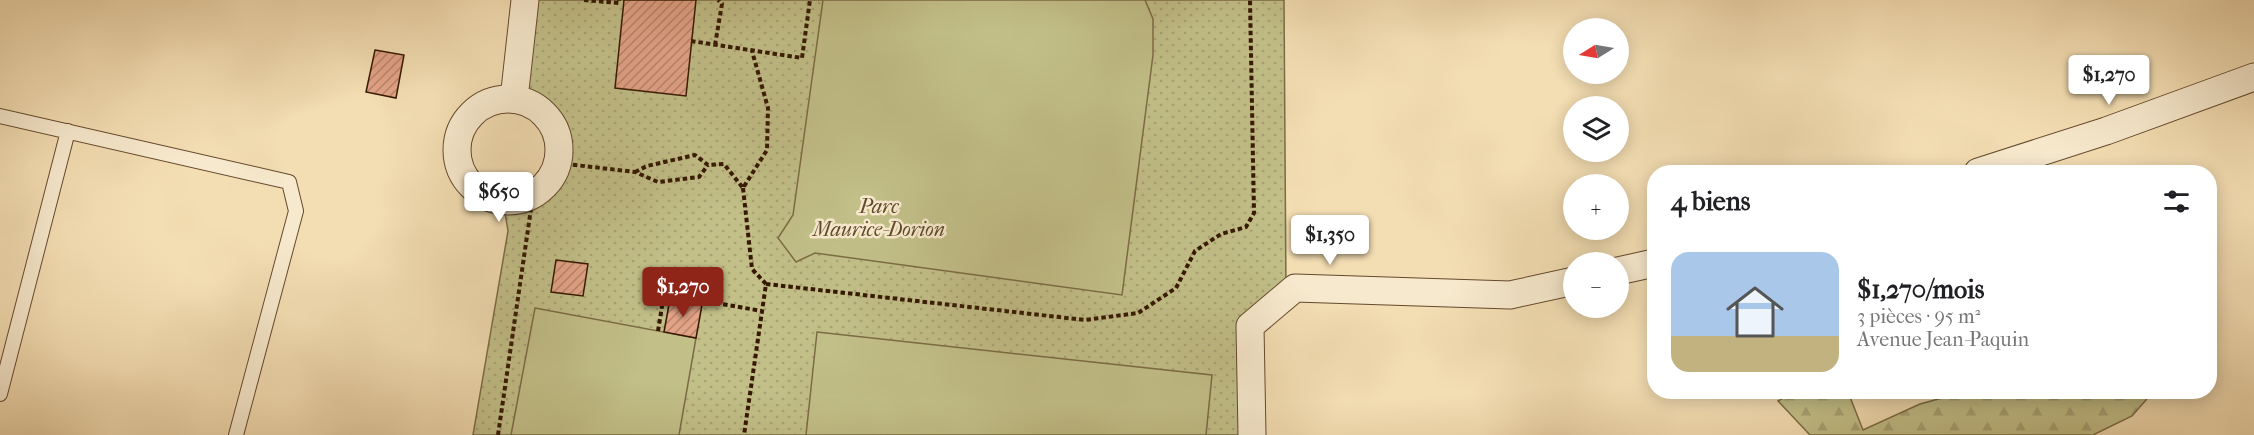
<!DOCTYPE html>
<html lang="fr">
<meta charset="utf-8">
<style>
:root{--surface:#fff;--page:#f2f2f2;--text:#202124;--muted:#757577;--line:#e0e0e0;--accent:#8f2418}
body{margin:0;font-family:"IM FELL French Canon",serif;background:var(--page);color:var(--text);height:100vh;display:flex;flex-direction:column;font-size:22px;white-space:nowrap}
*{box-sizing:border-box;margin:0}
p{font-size:20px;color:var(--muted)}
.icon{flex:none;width:33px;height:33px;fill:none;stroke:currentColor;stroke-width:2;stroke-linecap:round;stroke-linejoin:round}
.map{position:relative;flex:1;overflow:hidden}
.side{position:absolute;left:1647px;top:165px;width:570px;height:234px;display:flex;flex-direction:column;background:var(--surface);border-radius:24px;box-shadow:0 3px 15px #0003}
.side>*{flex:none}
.needle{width:39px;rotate:259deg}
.controls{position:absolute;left:1563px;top:18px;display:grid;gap:12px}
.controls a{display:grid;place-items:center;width:66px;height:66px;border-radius:50%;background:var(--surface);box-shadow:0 3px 15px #0003;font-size:30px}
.price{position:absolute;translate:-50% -51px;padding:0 14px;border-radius:6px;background:#fff;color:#222;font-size:20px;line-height:39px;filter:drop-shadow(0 2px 3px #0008)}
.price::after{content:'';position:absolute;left:50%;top:36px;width:18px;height:14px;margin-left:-9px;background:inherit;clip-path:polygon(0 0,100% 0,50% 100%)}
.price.current{background:var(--accent);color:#fff}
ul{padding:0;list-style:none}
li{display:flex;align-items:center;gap:18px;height:150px;padding:0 24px}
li+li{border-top:2px solid var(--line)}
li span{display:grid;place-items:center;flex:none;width:168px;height:120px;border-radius:18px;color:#555}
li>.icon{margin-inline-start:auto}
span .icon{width:72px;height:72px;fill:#fffc;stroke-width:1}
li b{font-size:26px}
h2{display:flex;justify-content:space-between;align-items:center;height:72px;padding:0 24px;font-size:26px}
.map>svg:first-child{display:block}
</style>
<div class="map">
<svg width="2254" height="435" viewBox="0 0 2254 435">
<defs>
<pattern id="grass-dots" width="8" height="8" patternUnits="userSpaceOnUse" patternTransform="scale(1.5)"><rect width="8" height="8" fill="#c2bf88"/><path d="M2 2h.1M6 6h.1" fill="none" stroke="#a7a374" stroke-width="1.8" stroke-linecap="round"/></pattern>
<pattern id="forest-firs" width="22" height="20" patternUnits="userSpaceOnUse" patternTransform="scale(1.5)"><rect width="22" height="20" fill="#c2bf88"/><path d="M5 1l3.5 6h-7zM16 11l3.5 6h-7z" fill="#a7a374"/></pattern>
<pattern id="building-hatch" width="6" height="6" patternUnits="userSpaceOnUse" patternTransform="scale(1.5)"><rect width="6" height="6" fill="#e3a387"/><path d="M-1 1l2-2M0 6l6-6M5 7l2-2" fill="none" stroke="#b9846c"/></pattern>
</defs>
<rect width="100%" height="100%" fill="#f3ddb2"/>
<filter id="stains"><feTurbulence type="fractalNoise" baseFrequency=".00333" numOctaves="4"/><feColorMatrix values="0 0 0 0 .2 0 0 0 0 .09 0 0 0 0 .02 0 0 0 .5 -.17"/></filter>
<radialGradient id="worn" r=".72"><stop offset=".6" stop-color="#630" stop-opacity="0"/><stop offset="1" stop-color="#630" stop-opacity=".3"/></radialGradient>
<path fill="url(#grass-dots)" stroke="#7c6c44" stroke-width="1.5" d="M525,0h759l2,294 -36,32 2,109h-779l35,-204 -5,-30c69,-3 77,-83 11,-102z"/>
<path fill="url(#forest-firs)" stroke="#7c6c44" stroke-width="1.5" d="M1793,392h40l17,5 13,33 57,-26 44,-12h189l-21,24 -39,19h-283l-32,-34z"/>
<path fill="#c2bf88" stroke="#7c6c44" stroke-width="1.5" d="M823,0h322l8,19v36l-31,240 -307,-42 -19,9 -18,-24 15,-23z
M535,308l161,30 -17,97h-168z
M817,332l395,43 -6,60h-400z"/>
<path fill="url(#building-hatch)" stroke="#361801" stroke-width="1.5" d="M624,0h72l-10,96 -71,-8z
M375,50l29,5 -8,43 -30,-6z
M556,260l32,4 -5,32 -32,-4z
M670,299l32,6 -6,33 -32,-6z"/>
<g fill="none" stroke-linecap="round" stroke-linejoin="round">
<defs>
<path id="service" d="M0,116l289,66 7,29 -60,224
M0,394l68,-263"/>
<path id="minor" d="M514,99l11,-99
M457 150a51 51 0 1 1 102 0a51 51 0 1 1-102 0Z
M1978,172l128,-41 148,-54
M1618,271l36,-8
M1252,435l-2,-109 45,-38 215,7 64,-14"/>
</defs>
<use href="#service" stroke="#65492d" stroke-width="16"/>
<use href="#minor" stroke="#65492d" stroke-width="29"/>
<path stroke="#361801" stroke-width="4" stroke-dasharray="4.5 3" stroke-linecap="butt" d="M584,0l35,3v-3
M691,41l111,17 8,-58
M715,45l7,-41 -4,-4
M558,163l77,9 23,10 41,-5 9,-12
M635,172l12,-6 48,-11 13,10 16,-1 19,24 24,-38 1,-42 -16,-57
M743,188l9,81 14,15 -22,151
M766,284l319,36 53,-7 38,-25 19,-37 26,-17 25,-7 8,-14 -4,-213
M658,331l6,-37 98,17
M498,435l35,-240"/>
<use href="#service" stroke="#f7e9cd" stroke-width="14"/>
<use href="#minor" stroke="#f7e9cd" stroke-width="27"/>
</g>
<g text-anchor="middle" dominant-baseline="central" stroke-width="5" stroke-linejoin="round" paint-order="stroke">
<g font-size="20" font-style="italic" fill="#604a2a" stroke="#f7e9cd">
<text x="879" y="206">Parc<tspan x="879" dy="23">Maurice-Dorion</tspan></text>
</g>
</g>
<rect width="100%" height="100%" filter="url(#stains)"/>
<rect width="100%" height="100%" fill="url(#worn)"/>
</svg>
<div class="controls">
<a><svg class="needle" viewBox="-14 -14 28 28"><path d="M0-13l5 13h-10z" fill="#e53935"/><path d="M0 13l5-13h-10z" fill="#757577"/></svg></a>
<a><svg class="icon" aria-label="layers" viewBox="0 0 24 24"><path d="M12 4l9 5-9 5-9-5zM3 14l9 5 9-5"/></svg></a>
<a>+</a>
<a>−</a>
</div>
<b class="price" style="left:2109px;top:106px">$1,270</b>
<b class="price" style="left:499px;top:223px">$650</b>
<b class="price" style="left:1330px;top:266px">$1,350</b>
<b class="price current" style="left:683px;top:318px">$1,270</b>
<section class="side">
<h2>4 biens<svg class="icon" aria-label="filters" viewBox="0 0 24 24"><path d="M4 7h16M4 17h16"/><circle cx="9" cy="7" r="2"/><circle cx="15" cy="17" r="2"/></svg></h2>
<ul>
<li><span style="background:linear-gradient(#a9c7e8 70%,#c2b280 0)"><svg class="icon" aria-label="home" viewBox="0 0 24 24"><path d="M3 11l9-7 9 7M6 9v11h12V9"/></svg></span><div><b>$1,270/mois</b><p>3 pièces · 95 m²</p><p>Avenue Jean-Paquin</p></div></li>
</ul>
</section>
</div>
